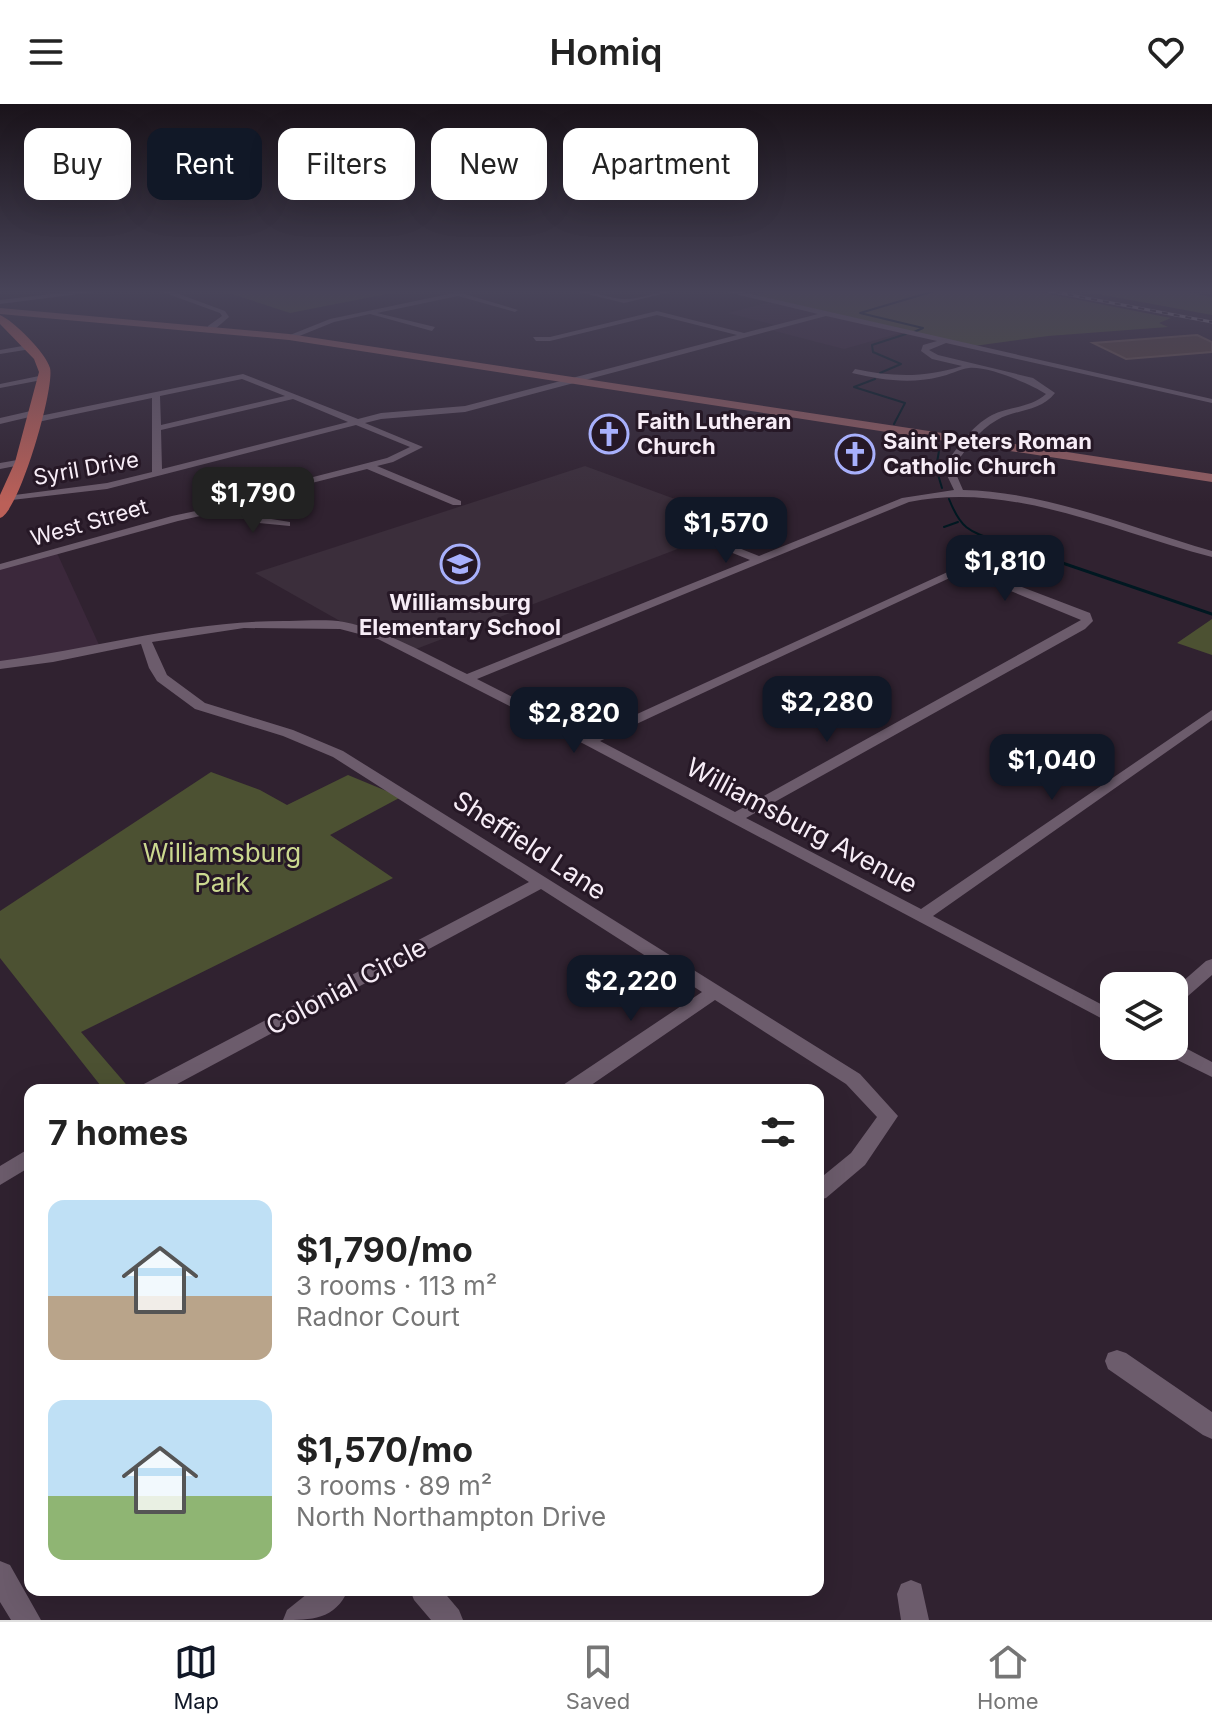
<!DOCTYPE html>
<meta charset="utf-8">
<style>
:root{--surface:#fff;--page:#f6f6f6;--text:#222;--muted:#767676;--line:#e0e0e0;--accent:#111827}
body{margin:0;font-family:Inter,sans-serif;background:var(--page);color:var(--text);height:100vh;display:flex;flex-direction:column;font-size:30px;white-space:nowrap}
*{box-sizing:border-box;margin:0}
p{font-size:26px;color:var(--muted)}
.icon{flex:none;width:44px;height:44px;fill:none;stroke:currentColor;stroke-width:2;stroke-linecap:round;stroke-linejoin:round}
.map{position:relative;flex:1;overflow:hidden}
.sheet{position:absolute;left:24px;top:980px;width:800px;height:512px;display:flex;flex-direction:column;background:var(--surface);border-radius:16px;box-shadow:0 8px 32px #0002}
.sheet>*{flex:none}
.guide{position:absolute;left:24px;top:24px;width:800px;height:72px;display:flex;gap:16px}
.tools{position:absolute;left:1100px;top:868px;display:grid;gap:16px}
.tools a{display:grid;place-items:center;width:88px;height:88px;border-radius:16px;background:var(--surface);box-shadow:0 8px 32px #0002;font-size:40px}
.price{position:absolute;translate:-50% -68px;padding:0 18px;border-radius:16px;background:var(--accent);color:#fff;font-size:26px;line-height:52px;filter:drop-shadow(0 2px 4px #0008)}
.price::after{content:'';position:absolute;left:50%;top:48px;width:24px;height:18px;margin-left:-12px;background:inherit;clip-path:polygon(0 0,100% 0,50% 100%)}
.price.current{background:#222;color:#fff}
ul{padding:0;list-style:none}
li{display:flex;align-items:center;gap:24px;height:200px;padding:0 24px}
li span{display:grid;place-items:center;flex:none;width:224px;height:160px;border-radius:16px;color:#555}
li>.icon{margin-inline-start:auto}
span .icon{width:96px;height:96px;fill:#fffc;stroke-width:1}
li b{font-size:34px}
h2{display:flex;justify-content:space-between;align-items:center;height:96px;padding:0 24px;font-size:34px}
.pill{padding:0 28px;border-radius:16px;background:var(--surface);box-shadow:0 8px 32px #0002;font-size:28px;line-height:72px}
.pill.current{background:var(--accent);color:#fff}
header{display:flex;justify-content:space-between;align-items:center;height:104px;padding:0 24px;background:var(--surface);font-size:36px;font-weight:600}
.tab-bar{display:flex;justify-content:space-around;align-items:center;height:112px;border-top:2px solid var(--line);background:var(--surface);font-size:22px;color:var(--muted)}
.tab-bar a{display:grid;justify-items:center;gap:4px}
.tab-bar .current{color:var(--accent)}
.map>svg:first-child{display:block}
</style>
<header><svg class="icon" aria-label="menu" viewBox="0 0 24 24"><path d="M4 6h16M4 12h16M4 18h16"/></svg>Homiq<svg class="icon" aria-label="heart" viewBox="0 0 24 24"><path d="M12 20l-8-8c-3-5 5-10 8-4 3-6 11-1 8 4z"/></svg></header>
<div class="map">
<svg width="1212" height="1516" viewBox="0 0 1212 1516">
<rect width="100%" height="100%" fill="#302230"/>
<path fill="#3b283b" d="M770,198l134,30 -60,17 -81,-21 12,-3 -47,-12z
M57,449l43,94 -100,16v-94z"/>
<path fill="#3b2e3b" d="M585,362l158,58 -327,125 -69,-24 -92,-52z"/>
<path fill="#4c5132" d="M220,186h187l-117,23z
M774,186h254l143,28 -12,5 9,4 -120,9 -74,10 -223,-50z
M1076,186h99l37,7v18z
M1212,515v36l-35,-12z
M211,668l49,18 27,15 61,-30 53,22 -71,38 63,43 -312,154 50,58h-27l-104,-132v-47z"/>
<g fill="none" stroke-linecap="round" stroke-linejoin="round">
<path stroke="#001821" stroke-width="2" d="M914,228l9,-4 -63,-15 78,-23
M880,269l21,-9 -28,-12 -1,-7 34,-11
M875,275l-21,8 51,16 -11,21
M917,335l22,12 -3,17 6,20
M949,395c12,30 19,32 49,42
M944,423l14,-5"/>
<path stroke="#001821" stroke-width="3" d="M992,435l220,75"/>
</g>
<path fill="#564038" stroke="#6d564e" stroke-width="2" d="M1197,231l15,7v10l-86,7 -33,-16z"/>
<g fill="none" stroke-linecap="round" stroke-linejoin="round">
<path fill="#6c5c6c" fill-rule="evenodd" d="M85,186h25l-110,14v-4z
M157,186h11l57,21 4,6 -15,13h-6v-4l14,-10 -2,-3z
M571,186c18,0 33,7 51,9 18,1 38,-9 57,-9l-55,13z
M719,186h14l479,109v4l-266,-60 -17,7 9,5 95,23 22,15c-15,19 -39,16 -58,27 -19,10 -31,30 -44,47l10,23c85,2 168,38 249,61v6c-98,-25 -200,-76 -303,-55l-432,177 112,57 363,-166 31,2 107,41 3,8 -8,8 -339,189 175,91 291,-199v10l-279,196 181,95v14l-530,-281 -206,-105 -38,-10 -96,-1 -92,14 15,33 38,28 88,27 50,21 517,323 38,42 -33,49 -39,33 -8,2v-20l33,-27 26,-36 -31,-33 -131,-84 -131,90h-24l3,-5 139,-93 -161,-103 -375,201h-27l3,-5 387,-203 -196,-125 -50,-21 -88,-27 -38,-28 -8,-13 -8,-24 -88,18 -53,7v-8c97,-13 190,-41 289,-40 17,0 37,-2 55,1 44,9 82,32 123,52l283,-114 -47,-19v-4h8l48,19 143,-58 52,-8 -11,-23c14,-18 28,-41 49,-52 18,-9 39,-7 54,-21 -15,-10 -58,-28 -77,-26 -9,1 -20,7 -30,9 -29,7 -58,3 -87,-4l3,-4c37,8 70,9 107,-3l-30,-7 -11,-8 2,-6 14,-4 -111,-25 -361,96 -84,7 -16,4 58,24 -30,15 -16,4 84,35v4h-8l-86,-36 -75,19 -51,18 24,12 25,4v4l-31,-3 -28,-14 -53,12 -178,49v-6l172,-48 57,-12 57,-20 101,-26 23,-11 -54,-22 -249,64 -104,12v-4l4,-1 100,-13 45,-11v-74l-119,25 -3,-1v-4l213,-44 115,45 23,-6 84,-7 272,-71 -80,-20 -107,26h-14l-3,-4h17l107,-26 87,22 74,-19zM242,275l43,17 -124,29 -1,-29zM293,295l55,23 -186,47 -1,-39zM954,472l23,1 104,43 -346,192 -135,-71z
M458,188l60,18 -3,2 -57,-16 -81,17 58,14 -3,4 -62,-17 -36,8 -42,17 -7,-2 45,-18z
M28,241l3,4 -31,5v-4z
M44,271l3,4 -47,9v-4z
M35,306l3,1v4l-38,9v-6z
M23,355l3,1v4l-26,5v-6z
M1212,855v16l-32,28 -6,2v-16l32,-28z
M1174,938l38,20v15l-53,-26 -3,-5h18z
M30,1044v19l-30,18v-19z
M1117,1246l9,3 86,59v27l-9,-4 -95,-66 -3,-8 3,-8z
M0,1457l10,4 31,55h-30l-11,-18z
M911,1476l10,4 8,36h-28l-4,-26 4,-10z
M312,1486h36c-13,30 -37,30 -65,30l4,-10z
M410,1486h32l17,20 4,10h-32l-17,-20z"/>
<path fill="#945e62" fill-rule="evenodd" d="M0,204l289,26 923,140v8l-923,-142 -289,-26z"/>
<path fill="#bb6058" fill-rule="evenodd" d="M0,211c14,6 46,38 50,53 5,20 -31,145 -50,150v-23l15,-33 24,-90 -5,-13 -34,-35z"/>
<defs>
<path id="rail" d="M1044,186l168,32"/>
</defs>
<use href="#rail" stroke="#948894" stroke-width="3"/>
<use href="#rail" stroke="#261826" stroke-width="2" stroke-dasharray="6" stroke-linecap="butt"/>
</g>
<linearGradient id="sky" x2="0" y2="1"><stop stop-color="#1a131a"/><stop offset="0.47" stop-color="#484459"/><stop offset="1" stop-color="#484459" stop-opacity="0"/></linearGradient>
<rect width="1212" height="399" fill="url(#sky)"/>
<defs>
<symbol id="church-ring" viewBox="-11 -11 22 22"><circle r="9.5" fill="#261826" stroke="#a8b0fc" stroke-width="1.5"/><path d="M-1.2-6h2.4v3.5h3.3v2.4h-3.3V6h-2.4V-.1h-3.3v-2.4h3.3Z" fill="#a8b0fc"/></symbol>
<symbol id="school-ring" viewBox="-11 -11 22 22"><circle r="9.5" fill="#261826" stroke="#a8b0fc" stroke-width="1.5"/><path d="M0-5L7-2L0 1L-7-2ZM-4 1L0 2.5L4 1V4Q0 6-4 4Z" fill="#a8b0fc"/></symbol>
</defs>
<g fill-rule="evenodd">
<use href="#church-ring" x="587" y="308" width="44" height="44"/>
<use href="#church-ring" x="833" y="328" width="44" height="44"/>
<use href="#school-ring" x="438" y="438" width="44" height="44"/>
</g>
<g text-anchor="middle" dominant-baseline="central" stroke-width="6" stroke-linejoin="round" paint-order="stroke">
<g font-size="22" font-weight="bold" fill="#f7edf7" stroke="#261826" text-anchor="start">
<text x="637" y="317">Faith Lutheran<tspan x="637" dy="25">Church</tspan></text>
<text x="883" y="337">Saint Peters Roman<tspan x="883" dy="25">Catholic Church</tspan></text>
<text x="460" y="498" text-anchor="middle">Williamsburg<tspan x="460" dy="25">Elementary School</tspan></text>
</g>
<g font-size="22" fill="#f7edf7" stroke="#261826">
<text transform="translate(86 364) rotate(-10)">Syril Drive</text>
<text transform="translate(89 418) rotate(-16)">West Street</text>
</g>
<g font-size="26" fill="#f7edf7" stroke="#261826">
<text transform="translate(802 721) rotate(28)">Williamsburg Avenue</text>
<text transform="translate(530 741) rotate(33)">Sheffield Lane</text>
<text transform="translate(346 882) rotate(-28)">Colonial Circle</text>
</g>
<g font-size="26" fill="#cbd88f" stroke="#261826">
<text x="222" y="748">Williamsburg<tspan x="222" dy="30">Park</tspan></text>
</g>
</g>
</svg>
<div class="tools">
<a><svg class="icon" aria-label="layers" viewBox="0 0 24 24"><path d="M12 4l9 5-9 5-9-5zM3 14l9 5 9-5"/></svg></a>
</div>
<b class="price current" style="left:253px;top:431px">$1,790</b>
<b class="price" style="left:726px;top:461px">$1,570</b>
<b class="price" style="left:1005px;top:499px">$1,810</b>
<b class="price" style="left:827px;top:640px">$2,280</b>
<b class="price" style="left:574px;top:651px">$2,820</b>
<b class="price" style="left:1052px;top:698px">$1,040</b>
<b class="price" style="left:631px;top:919px">$2,220</b>
<div class="guide">
<a class="pill">Buy</a>
<a class="pill current">Rent</a>
<a class="pill">Filters</a>
<a class="pill">New</a>
<a class="pill">Apartment</a>
</div>
<section class="sheet">
<h2>7 homes<svg class="icon" aria-label="filters" viewBox="0 0 24 24"><path d="M4 7h16M4 17h16"/><circle cx="9" cy="7" r="2"/><circle cx="15" cy="17" r="2"/></svg></h2>
<ul>
<li><span style="background:linear-gradient(#bfe0f5 60%,#b9a48a 0)"><svg class="icon" aria-label="home" viewBox="0 0 24 24"><path d="M3 11l9-7 9 7M6 9v11h12V9"/></svg></span><div><b>$1,790/mo</b><p>3 rooms · 113 m²</p><p>Radnor Court</p></div></li>
<li><span style="background:linear-gradient(#bfe0f5 60%,#8fb573 0)"><svg class="icon" aria-label="home" viewBox="0 0 24 24"><path d="M3 11l9-7 9 7M6 9v11h12V9"/></svg></span><div><b>$1,570/mo</b><p>3 rooms · 89 m²</p><p>North Northampton Drive</p></div></li>
</ul>
</section>
</div>
<nav class="tab-bar">
<a class="current"><svg class="icon" aria-label="map" viewBox="0 0 24 24"><path d="M3 6l6-2 6 2 6-2v14l-6 2-6-2-6 2zM9 4v14M15 6v14"/></svg>Map</a>
<a><svg class="icon" aria-label="saved" viewBox="0 0 24 24"><path d="M7 4h10v16l-5-4-5 4z"/></svg>Saved</a>
<a><svg class="icon" aria-label="home" viewBox="0 0 24 24"><path d="M3 11l9-7 9 7M6 9v11h12V9"/></svg>Home</a>
</nav>
